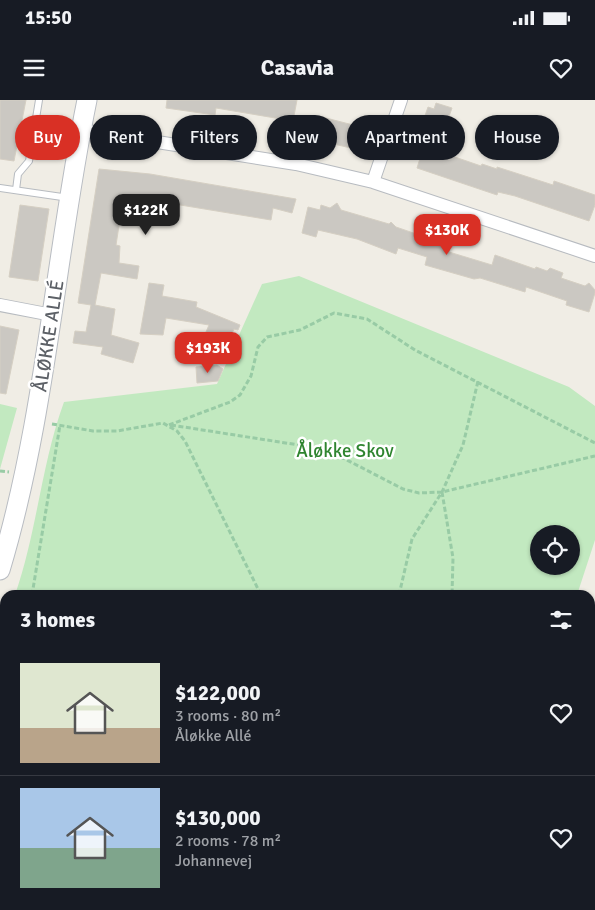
<!DOCTYPE html>
<meta charset="utf-8">
<style>
:root{--surface:#171b24;--page:#20242c;--text:#f1f3f6;--muted:#9ea1a6;--line:#363941;--accent:#d93025}
body{margin:0;font-family:Signika,sans-serif;background:var(--page);color:var(--text);height:100vh;display:flex;flex-direction:column;font-size:19px;white-space:nowrap}
*{box-sizing:border-box;margin:0}
p{font-size:16px;color:var(--muted)}
.icon{flex:none;width:28px;height:28px;fill:none;stroke:currentColor;stroke-width:2;stroke-linecap:round;stroke-linejoin:round}
.map{position:relative;flex:1;overflow:hidden}
.side{position:absolute;left:0px;top:490px;width:595px;height:320px;display:flex;flex-direction:column;background:var(--surface);border-radius:15px 15px 0 0;box-shadow:0 1px 4px #0004}
.side>*{flex:none}
.guide{position:absolute;left:15px;top:15px;width:565px;height:45px;display:flex;gap:10px}
.buttons{position:absolute;left:530px;top:425px;display:grid;gap:10px}
.buttons a{display:grid;place-items:center;width:50px;height:50px;border-radius:50%;background:var(--surface);box-shadow:0 1px 4px #0004;font-size:25px}
.price{position:absolute;translate:-50% -42px;padding:0 11px;border-radius:10px;background:var(--accent);color:#fff;font-size:16px;line-height:32px;filter:drop-shadow(0 1px 2px #0008)}
.price::after{content:'';position:absolute;left:50%;top:30px;width:15px;height:11px;margin-left:-8px;background:inherit;clip-path:polygon(0 0,100% 0,50% 100%)}
.price.on{background:#222;color:#fff}
ul{padding:0;list-style:none}
li{display:flex;align-items:center;gap:15px;height:125px;padding:0 20px}
li+li{border-top:1px solid var(--line)}
li span{display:grid;place-items:center;flex:none;width:140px;height:100px;border-radius:0px;color:#555}
li>.icon{margin-inline-start:auto}
span .icon{width:60px;height:60px;fill:#fffc;stroke-width:1}
li b{font-size:21px}
h2{display:flex;justify-content:space-between;align-items:center;height:60px;padding:0 20px;font-size:21px}
.chip{padding:0 18px;border-radius:22px;background:var(--surface);box-shadow:0 1px 4px #0004;font-size:18px;line-height:45px}
.chip.on{background:var(--accent);color:#fff}
.status{display:flex;justify-content:space-between;align-items:center;height:35px;padding:0 25px;background:var(--surface);direction:ltr}
.status svg{height:14px;fill:currentColor}
header{display:flex;justify-content:space-between;align-items:center;height:65px;padding:0 20px;background:var(--surface);font-size:22px;font-weight:800}
.map>svg:first-child{display:block}
</style>
<div class="status"><b>15:50</b><svg viewBox="0 0 49 12"><path d="M0 12V9h3v3zM5 12V6h3v6zM10 12V3h3v9zM15 12V0h3v12zM26 1h20v11H26zM47 4h2v5h-2z"/></svg></div>
<header><svg class="icon" aria-label="menu" viewBox="0 0 24 24"><path d="M4 6h16M4 12h16M4 18h16"/></svg>Casavia<svg class="icon" aria-label="heart" viewBox="0 0 24 24"><path d="M12 20l-8-8c-3-5 5-10 8-4 3-6 11-1 8 4z"/></svg></header>
<div class="map">
<svg width="595" height="810" viewBox="0 0 595 810">
<rect width="100%" height="100%" fill="#f0ede5"/>
<path fill="#c2e9c0" fill-rule="evenodd" d="M299,176l270,111 26,19v134l-18,55h-562c22,-63 26,-130 49,-193l153,-18 45,-100zM539,434h32v32h-32z
M0,304l17,4 -17,61z
M5,523v282h529l-1,5h-533v-272z"/>
<path fill="#cbc8c2" stroke="#d5cfc3" d="M0,0h26l-12,61 -14,-2z
M167,0h130l-4,21 -77,-13 -1,7 -49,-7z
M436,3l16,5 -13,36 15,6 -2,6 29,10 1,-2 15,5v-2l56,18 1,-4 41,14v10l-6,16 -74,-25 -17,-4 -1,3 -80,-27 12,-38 -8,-3 7,-20 6,2z
M322,17l35,9 -6,22 -26,-6 1,-4 -8,-2z
M99,69l51,5 146,25 -4,14 -19,-5 -2,12 -121,-20 -2,10 -26,-4 -6,39 4,1 -1,17 20,3 -2,13 -36,-6 -6,32 20,4 -4,26 28,8 -6,20 -32,-9 2,-7 -30,-4 2,-12 11,1 5,-27 -13,-2z
M337,103l4,7 48,14 2,-2 5,5 26,9 1,-4 23,7 -2,6 6,1 -1,6 43,13 3,-10 40,14 1,-2 11,4 3,-3 13,5 -2,5 24,8 4,-3 6,7v3l-6,19 -23,-7 1,-4 -41,-14 -1,5 -45,-14 -6,1 -49,-14 2,-8 -29,-9 -2,6 -39,-15 -39,-9 -2,7 -14,-4 6,-26 12,3 1,-5 9,3z
M20,105l29,4 -11,72 -29,-4z
M149,183l15,2 -2,11 35,6 -1,5 44,18 -2,5 -4,-1 -13,29 -22,-10 10,-23 -43,-7 -3,17 -23,-1z
M0,226l19,4 -13,64 -6,-1z
M217,265l6,4 -5,12 -21,2 -1,-16z"/>
<g fill="none" stroke-linecap="round" stroke-linejoin="round">
<defs>
<path id="lane" d="M35,23l44,7
M0,88l69,10
M16,90l2,-16 11,-13 10,-61"/>
<path id="street" d="M81,30l215,34 77,18 222,74
M373,82l28,-82
M0,205l52,10"/>
<path id="secondary" d="M0,470c46,-153 55,-314 87,-470"/>
</defs>
<use href="#lane" stroke="#b7bbc0" stroke-width="8"/>
<use href="#street" stroke="#b7bbc0" stroke-width="14"/>
<use href="#secondary" stroke="#b8bcc2" stroke-width="21"/>
<path stroke="#98cba5" stroke-width="3" stroke-dasharray="5 2.5" stroke-linecap="butt" d="M52,324l41,7h24l46,-8 14,8 8,10 76,154
M169,325l61,-23 10,-7 11,-19 7,-29 9,-10 33,-7 34,-17 33,6 48,31 180,93
M171,325l134,21 40,13 58,30 16,4 23,-1 153,-36
M0,371l9,1
M442,392l11,66 -1,37
M32,495l28,-170
M399,495l13,-56 30,-47 21,-47 15,-64
M0,603l5,-13
M0,707l5,-1
M0,773l5,7
M36,805l19,5
M253,805l5,5
M473,805l2,5
M175,810l13,-5
M239,810v-5
M327,810l1,-5"/>
<use href="#lane" stroke="#fff" stroke-width="6"/>
<use href="#street" stroke="#fff" stroke-width="12"/>
<use href="#secondary" stroke="#fff" stroke-width="19"/>
</g>
<g text-anchor="middle" dominant-baseline="central" stroke-width="5" stroke-linejoin="round" paint-order="stroke">
<g font-size="19" fill="#5d6167" stroke="#fff">
<text transform="translate(49 236) rotate(-81)">ÅLØKKE ALLÉ</text>
</g>
<g font-size="19" fill="#2e842f" stroke="#fff">
<text x="345" y="351">Åløkke Skov</text>
</g>
</g>
</svg>
<div class="buttons">
<a><svg class="icon" aria-label="locate" viewBox="0 0 24 24"><circle cx="12" cy="12" r="6"/><path d="M12 2v4M12 18v4M2 12h4M18 12h4"/></svg></a>
</div>
<b class="price on" style="left:146px;top:136px">$122K</b>
<b class="price" style="left:447px;top:156px">$130K</b>
<b class="price" style="left:208px;top:274px">$193K</b>
<div class="guide">
<a class="chip on">Buy</a>
<a class="chip">Rent</a>
<a class="chip">Filters</a>
<a class="chip">New</a>
<a class="chip">Apartment</a>
<a class="chip">House</a>
</div>
<section class="side">
<h2>3 homes<svg class="icon" aria-label="filters" viewBox="0 0 24 24"><path d="M4 7h16M4 17h16"/><circle cx="9" cy="7" r="2"/><circle cx="15" cy="17" r="2"/></svg></h2>
<ul>
<li><span style="background:linear-gradient(#dfe7d0 65%,#b9a48a 0)"><svg class="icon" aria-label="home" viewBox="0 0 24 24"><path d="M3 11l9-7 9 7M6 9v11h12V9"/></svg></span><div><b>$122,000</b><p>3 rooms · 80 m²</p><p>Åløkke Allé</p></div><svg class="icon" aria-label="heart" viewBox="0 0 24 24"><path d="M12 20l-8-8c-3-5 5-10 8-4 3-6 11-1 8 4z"/></svg></li>
<li><span style="background:linear-gradient(#a9c7e8 60%,#7fa58c 0)"><svg class="icon" aria-label="home" viewBox="0 0 24 24"><path d="M3 11l9-7 9 7M6 9v11h12V9"/></svg></span><div><b>$130,000</b><p>2 rooms · 78 m²</p><p>Johannevej</p></div><svg class="icon" aria-label="heart" viewBox="0 0 24 24"><path d="M12 20l-8-8c-3-5 5-10 8-4 3-6 11-1 8 4z"/></svg></li>
</ul>
</section>
</div>
